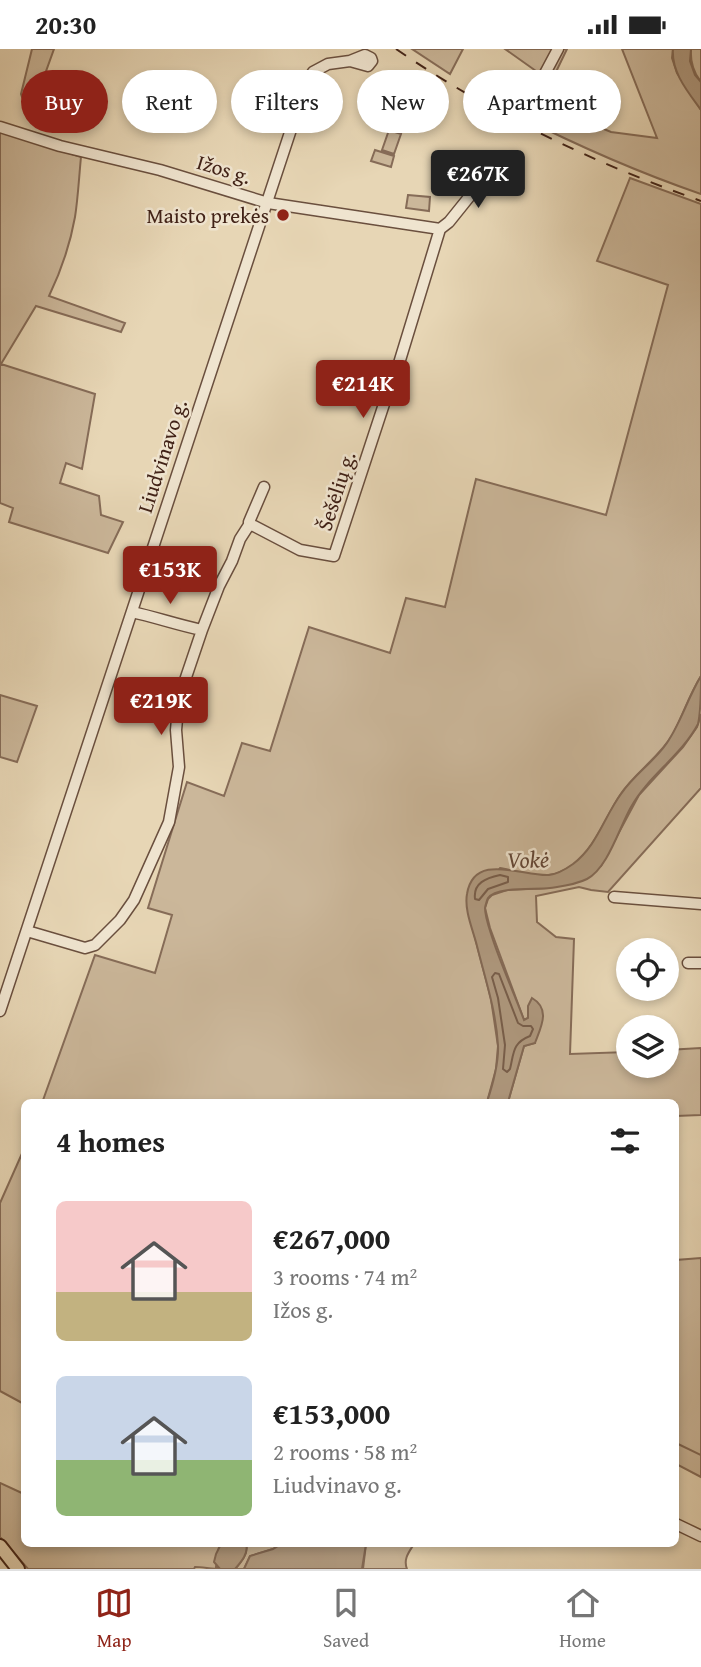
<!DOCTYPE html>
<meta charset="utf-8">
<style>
:root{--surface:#fff;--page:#f2f2f2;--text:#222;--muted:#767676;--line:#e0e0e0;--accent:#8f2418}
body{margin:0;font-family:"Gentium Book Plus",serif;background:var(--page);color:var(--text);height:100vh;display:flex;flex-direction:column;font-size:26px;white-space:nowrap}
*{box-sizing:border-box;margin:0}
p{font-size:23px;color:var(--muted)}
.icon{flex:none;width:38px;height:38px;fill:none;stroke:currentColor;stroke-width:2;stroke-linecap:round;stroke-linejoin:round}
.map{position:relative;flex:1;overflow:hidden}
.sheet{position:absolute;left:21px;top:1050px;width:658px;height:448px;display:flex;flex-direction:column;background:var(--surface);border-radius:10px;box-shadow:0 4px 10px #0003}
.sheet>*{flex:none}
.top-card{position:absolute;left:21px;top:21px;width:660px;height:63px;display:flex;gap:14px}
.fabs{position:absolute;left:616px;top:889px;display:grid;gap:14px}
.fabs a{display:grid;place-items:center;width:63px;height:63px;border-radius:50%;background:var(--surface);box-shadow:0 4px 10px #0003;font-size:35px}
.price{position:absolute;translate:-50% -60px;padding:0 16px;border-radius:7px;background:var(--accent);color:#fff;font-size:23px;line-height:46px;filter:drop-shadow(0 2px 4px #0008)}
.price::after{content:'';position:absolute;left:50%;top:42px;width:21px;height:16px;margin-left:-10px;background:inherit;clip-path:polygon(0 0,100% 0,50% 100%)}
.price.on{background:#222;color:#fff}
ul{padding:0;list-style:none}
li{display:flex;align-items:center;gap:21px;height:175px;padding:0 35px}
li span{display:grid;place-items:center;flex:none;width:196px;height:140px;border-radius:10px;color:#555}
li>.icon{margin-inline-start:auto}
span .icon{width:84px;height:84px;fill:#fffc;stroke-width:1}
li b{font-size:30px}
h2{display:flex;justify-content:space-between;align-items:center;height:84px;padding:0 35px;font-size:30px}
.pill{padding:0 24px;border-radius:32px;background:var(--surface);box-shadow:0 4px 10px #0003;font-size:24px;line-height:63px}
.pill.on{background:var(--accent);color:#fff}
.status{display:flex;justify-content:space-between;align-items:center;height:49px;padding:0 35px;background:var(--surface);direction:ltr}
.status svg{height:19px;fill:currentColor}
.tabs{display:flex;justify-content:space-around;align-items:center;height:98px;border-top:2px solid var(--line);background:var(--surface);font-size:19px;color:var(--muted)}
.tabs a{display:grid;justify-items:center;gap:4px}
.tabs .on{color:var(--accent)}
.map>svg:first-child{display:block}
</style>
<div class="status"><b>20:30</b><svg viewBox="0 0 49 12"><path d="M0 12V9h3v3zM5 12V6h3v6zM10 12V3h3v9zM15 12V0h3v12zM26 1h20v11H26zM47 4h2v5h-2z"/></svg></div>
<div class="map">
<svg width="701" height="1520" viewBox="0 0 701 1520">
<rect width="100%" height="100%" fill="#e7d6b5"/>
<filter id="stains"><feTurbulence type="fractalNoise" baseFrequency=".00286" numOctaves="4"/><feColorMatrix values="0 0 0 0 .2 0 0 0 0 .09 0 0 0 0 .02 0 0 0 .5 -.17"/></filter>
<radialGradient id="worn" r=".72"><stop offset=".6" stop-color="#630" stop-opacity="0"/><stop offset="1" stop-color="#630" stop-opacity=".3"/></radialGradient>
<path fill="#cbb79a" stroke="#866c58" stroke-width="2" d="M32,0h22l-18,50 -3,4c-7,1 -10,-2 -12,-9z
M412,0h51l-13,25z
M505,0h62l-26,54 70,29 46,6 -35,-89h51l-1,9 5,15 24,37v84c-64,-22 -125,-49 -186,-80l21,-43z
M691,0h10v33c-8,-10 -11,-20 -10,-33z
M389,81l12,4 -7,20 -12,-4z
M0,82l81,26c-2,20 -3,41 -6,60 -5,28 -14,54 -26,79l76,27 -4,9 -85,-26 -35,58 94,30 -13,75 -16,-6 -6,20 39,13 2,19 22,7 -15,31 -99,-31 4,-14 -13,-5z
M375,101l19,6 -3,11 -20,-6z
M630,129l71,26v472c-12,19 -18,39 -28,58 -14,24 -38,38 -53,61 -18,27 -28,65 -62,78 -15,6 -42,-2 -58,-5l-32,43 23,88 7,47 -2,23 -9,33 -445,1 53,-148 60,18 17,-58 -24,-7 39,-126 37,14 18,-53 28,8 39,-124 81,26 16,-55 39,9 31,-128 130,36 62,-230 -71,-24z
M408,146l22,2 -1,14 -23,-3z
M0,646l37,11 -20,56 -17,-5z
M701,665v74l-93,104 -17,-2 -12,-3 -43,9 1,26 19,15 18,2 -4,115 58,-2v14h39v-16l34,-2v67l-25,1v-13l-168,-1 16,-56 11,-3 -7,-37v12l-4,2 -34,-92 -5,-20 3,-9 4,-4 15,-5 41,-2 53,-22 38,-71 44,-48 14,-20z
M24,1100v255l-24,-13v-188z
M701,1209v219l-25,-13v-204z
M0,1434l24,11v49l197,1 -2,3 -3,20 4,2c-9,0 -17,-2 -25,-2l-1,2h-166l-28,-32z
M246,1495h35l-8,5 -23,7 -6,13h-9c6,-7 14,-16 11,-25z
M366,1495h48c-5,8 -11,15 -7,25h-44z"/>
<path fill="#af997f" stroke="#836955" stroke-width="2" d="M673,0h18l-1,12 5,14 6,7v28c-13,-18 -30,-38 -28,-61z
M701,627c0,15 0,35 -3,48 -17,32 -50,52 -67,83 -12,21 -23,61 -44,72 -12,6 -24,7 -37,9 -14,2 -53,-2 -62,10 -1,2 -3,9 -3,10 0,10 5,22 8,32 9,27 21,53 31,80l4,-2v-12l4,-8c19,11 9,29 3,45l-11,3 -16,56h-21c6,-18 12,-38 11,-57 -2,-34 -13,-67 -21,-99 -4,-16 -13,-36 -10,-52 7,-43 57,-17 82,-19 9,-1 17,-6 24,-11 24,-18 31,-47 48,-70 12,-18 30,-30 43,-47 16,-21 23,-48 37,-71z
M221,1495h25c3,9 -5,18 -11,25h-15l-6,-7 2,-8z
M281,1495v-1l85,1 -4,25h-118l6,-13 23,-7z"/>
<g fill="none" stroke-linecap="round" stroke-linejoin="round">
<path stroke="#785e4b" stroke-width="2" d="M500,826l8,2v5l-20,7 -9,11 -4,-1c-2,-16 11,-21 25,-24z
M495,924l4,1 19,49 5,3h8l2,3 -3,7c-18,7 -16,17 -20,33l-3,3 -4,-3 2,-24 -7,-47 -6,-21z"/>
<path stroke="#836955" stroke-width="2" d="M676,1394l25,12"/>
<defs>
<path id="minor" d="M525,62l33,-62
M0,78l60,19 100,24 108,33 172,26
M440,180l9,-7 45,-56
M249,476l5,1 46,24 34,6 50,-152 9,-21 47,-154
M132,563c23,5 46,13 70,18
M614,848l87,7
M27,882l58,17 10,-3 25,-25 14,-20 35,-78 10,-55 -3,-37 3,-32 23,-68 17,-44 13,-25 8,-22 9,-14v-3l15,-35
M688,914h13
M0,962l307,-930 6,-9 15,-8 22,-3 15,-6 6,3 1,3 -4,5 -18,-5
M676,1475l25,12"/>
<path id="major" d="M0,1497l18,23"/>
</defs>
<use href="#minor" stroke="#6a4f3e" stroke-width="13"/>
<use href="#major" stroke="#412217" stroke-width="16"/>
<use href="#minor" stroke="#efe4cf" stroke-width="10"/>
<use href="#major" stroke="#e7d6b5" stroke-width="12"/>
<path stroke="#412217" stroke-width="2" stroke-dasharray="12 12" stroke-linecap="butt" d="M396,0c97,66 196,113 305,152"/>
</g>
<circle fill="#8f2418" stroke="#efe4cf" stroke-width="2.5" cx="283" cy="166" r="7"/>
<g text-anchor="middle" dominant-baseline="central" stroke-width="5" stroke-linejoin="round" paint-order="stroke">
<g font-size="21" fill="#412217" stroke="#efe4cf">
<text transform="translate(224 120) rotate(17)">Ižos g.</text>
<text transform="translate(162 407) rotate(-72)">Liudvinavo g.</text>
<text transform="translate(336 442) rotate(-72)">Šešėlių g.</text>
</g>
<g font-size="21" fill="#412217" stroke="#efe4cf" text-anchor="end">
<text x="269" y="166">Maisto prekės</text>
</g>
<g font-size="23" font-style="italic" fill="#624636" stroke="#efe4cf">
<text transform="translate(528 810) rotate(-1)">Vokė</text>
</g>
</g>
<rect width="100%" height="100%" filter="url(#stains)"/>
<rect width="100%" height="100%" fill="url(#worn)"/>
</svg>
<div class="fabs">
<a><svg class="icon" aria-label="locate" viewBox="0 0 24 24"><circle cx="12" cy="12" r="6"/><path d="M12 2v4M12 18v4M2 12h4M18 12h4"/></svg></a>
<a><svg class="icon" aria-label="layers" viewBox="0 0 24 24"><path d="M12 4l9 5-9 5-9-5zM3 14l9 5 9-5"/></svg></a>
</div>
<b class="price on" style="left:478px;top:161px">€267K</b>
<b class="price" style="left:363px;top:371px">€214K</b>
<b class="price" style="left:170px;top:557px">€153K</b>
<b class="price" style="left:161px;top:688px">€219K</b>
<div class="top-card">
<a class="pill on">Buy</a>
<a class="pill">Rent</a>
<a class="pill">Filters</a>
<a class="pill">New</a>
<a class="pill">Apartment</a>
</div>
<section class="sheet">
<h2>4 homes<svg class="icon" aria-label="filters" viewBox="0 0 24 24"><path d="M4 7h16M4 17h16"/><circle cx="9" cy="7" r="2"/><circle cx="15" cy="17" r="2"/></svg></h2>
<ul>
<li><span style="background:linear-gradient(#f6c9c9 65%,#c2b280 0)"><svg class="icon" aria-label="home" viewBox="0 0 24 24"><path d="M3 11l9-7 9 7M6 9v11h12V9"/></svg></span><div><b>€267,000</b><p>3 rooms · 74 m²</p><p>Ižos g.</p></div></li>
<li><span style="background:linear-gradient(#c9d6e8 60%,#8fb573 0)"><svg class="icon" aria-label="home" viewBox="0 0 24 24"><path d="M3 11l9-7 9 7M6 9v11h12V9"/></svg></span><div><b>€153,000</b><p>2 rooms · 58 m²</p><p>Liudvinavo g.</p></div></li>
</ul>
</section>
</div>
<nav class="tabs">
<a class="on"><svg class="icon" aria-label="map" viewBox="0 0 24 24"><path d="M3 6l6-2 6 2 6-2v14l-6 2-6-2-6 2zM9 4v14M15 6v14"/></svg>Map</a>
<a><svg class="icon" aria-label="saved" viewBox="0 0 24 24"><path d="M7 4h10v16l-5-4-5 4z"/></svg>Saved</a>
<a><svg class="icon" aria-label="home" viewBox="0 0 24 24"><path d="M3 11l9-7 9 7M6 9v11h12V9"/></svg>Home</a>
</nav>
